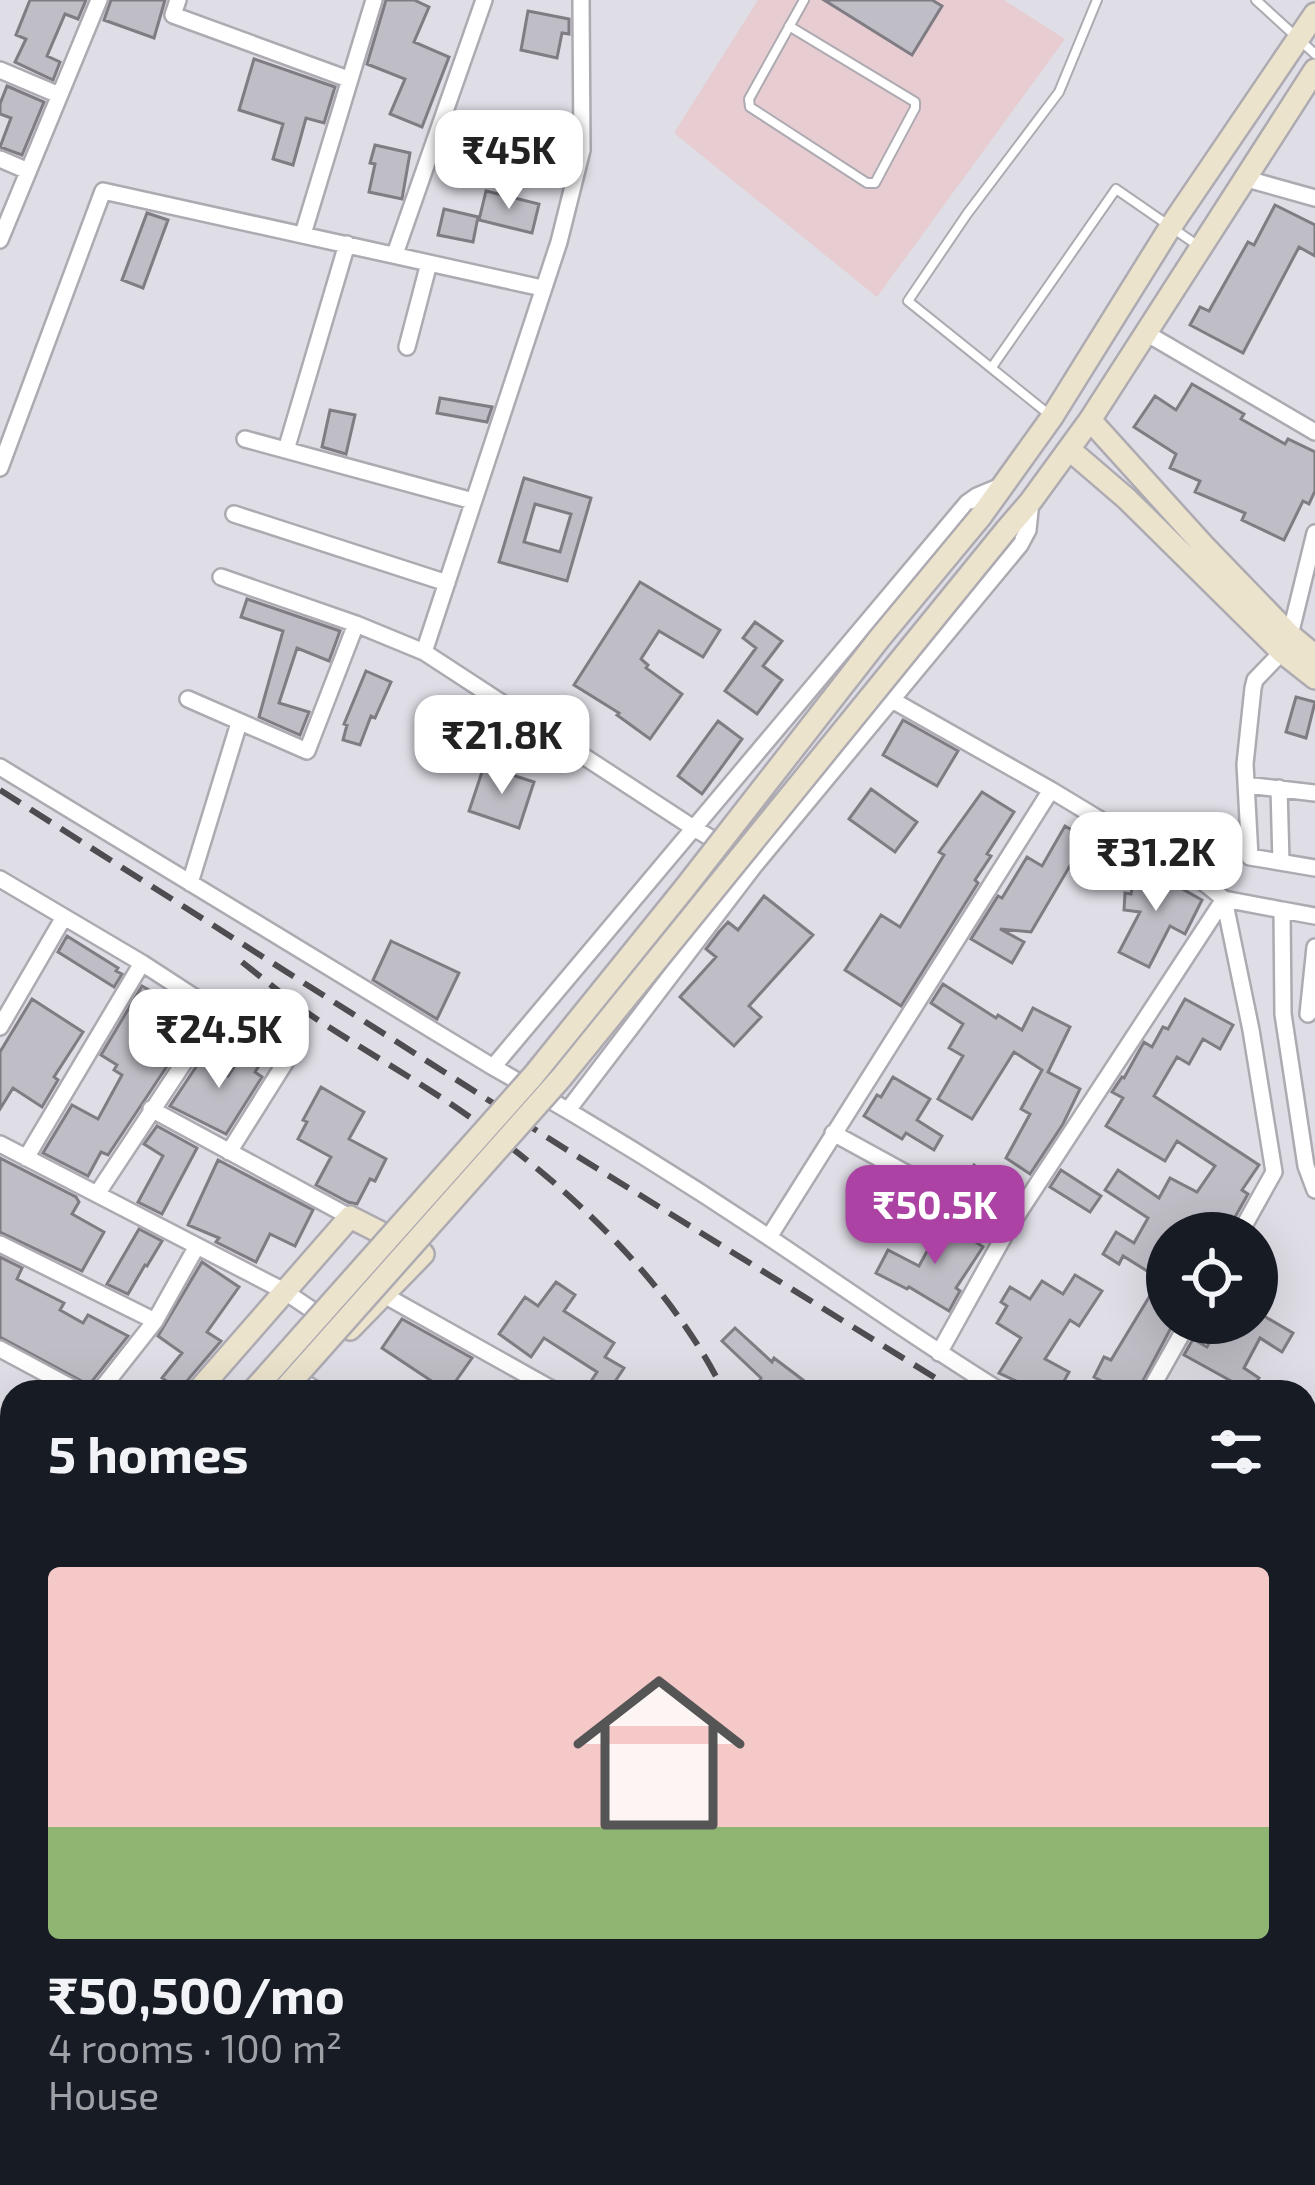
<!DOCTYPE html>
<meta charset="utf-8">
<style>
:root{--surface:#171b24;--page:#242831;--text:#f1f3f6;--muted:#9ea1a6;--accent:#ab42a4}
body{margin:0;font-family:"Exo 2",sans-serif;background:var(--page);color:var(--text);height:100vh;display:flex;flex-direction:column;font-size:45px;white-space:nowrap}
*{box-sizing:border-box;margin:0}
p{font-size:39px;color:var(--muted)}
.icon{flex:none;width:66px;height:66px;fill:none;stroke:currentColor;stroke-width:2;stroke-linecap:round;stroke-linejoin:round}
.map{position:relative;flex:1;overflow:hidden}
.sheet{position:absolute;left:0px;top:1380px;width:1317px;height:807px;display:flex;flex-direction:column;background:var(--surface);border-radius:36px 36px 0 0;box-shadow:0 12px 48px #0002}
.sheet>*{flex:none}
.controls{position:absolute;left:1146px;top:1212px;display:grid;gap:24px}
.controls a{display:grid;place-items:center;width:132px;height:132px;border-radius:50%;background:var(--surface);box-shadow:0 12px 48px #0002;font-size:60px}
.price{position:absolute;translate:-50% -102px;padding:0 27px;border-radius:24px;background:#fff;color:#222;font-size:39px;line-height:78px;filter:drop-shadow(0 3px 6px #0008)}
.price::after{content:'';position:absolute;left:50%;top:72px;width:36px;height:27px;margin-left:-18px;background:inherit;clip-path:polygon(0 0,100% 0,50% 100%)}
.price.selected{background:var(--accent);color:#fff}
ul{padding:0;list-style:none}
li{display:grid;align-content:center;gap:24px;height:636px;padding:0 48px}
li span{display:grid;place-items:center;height:372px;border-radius:12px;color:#555}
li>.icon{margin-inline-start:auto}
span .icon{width:216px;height:216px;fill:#fffc;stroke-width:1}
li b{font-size:51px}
h2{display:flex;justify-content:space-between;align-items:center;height:144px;padding:0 48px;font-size:51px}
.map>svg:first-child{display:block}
</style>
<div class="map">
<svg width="1315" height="2185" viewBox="0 0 1315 2185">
<rect width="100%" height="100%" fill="#dfdde5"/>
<path fill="#e7cdd1" d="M758,0h246l61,39 -188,258 -203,-164z"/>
<path fill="#bfbdc5" stroke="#7f7c84" stroke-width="3" fill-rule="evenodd" d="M30,0h56l-8,19 -13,-5 -18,42 13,6 -7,18 -38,-18 11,-23 -10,-4z
M111,0h54l-11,38 -50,-18z
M386,0h28l15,7 -15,35 35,15 -27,70 -32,-13 15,-35 -38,-15z
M824,0h108l10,6 -30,49z
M528,11l41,8v15l-7,-1 -5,25 -36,-8z
M254,59l81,28 -11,36 -18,-5 -13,47 -20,-6 10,-35 -44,-14z
M7,86l37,16 -22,53 -22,-8 11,-29 -11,-4v-10z
M375,145l35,8 -8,46 -33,-7 6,-28 -5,-1z
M486,191l53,13 -7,29 -53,-13z
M1275,205l40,20v31l-16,-9 -56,106 -53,-28 10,-18 9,4 39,-69 6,3z
M444,209l34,8 -5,25 -35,-7z
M147,213l21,7 -25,68 -21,-8z
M1192,384l52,30 -3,5 44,25 3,-5 27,13v39l-6,13 -6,-3 -19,39 -42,-20 3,-7 -50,-21 5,-11 -30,-13 6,-14 -42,-27 21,-31 21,14z
M440,398l52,9 -5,15 -50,-9z
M330,410l25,5 -9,39 -24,-7z
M524,478l67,20 -24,83 -68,-19zM535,504l36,10 -11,38 -36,-10z
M640,582l80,48 -17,27 -44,-26 -18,28 7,6 -2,3 36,26 -32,45 -33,-24 2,-2 -45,-28z
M247,599l93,32 -11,30 -32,-13 -18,55 30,9 -9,23 -41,-18 24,-86 -42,-14z
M755,622l27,19 -19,25 19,14 -25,34 -32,-23 31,-43 -13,-10z
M366,671l25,11 -16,36 -4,-2 -11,29 -17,-5 4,-15 -3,-1z
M1296,697l19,5 -9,36 -20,-6z
M903,720l55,31 -21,35 -54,-31z
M718,721l24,18 -40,55 -24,-18z
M484,766l50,16 -15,46 -50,-17z
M871,789l46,33 -22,30 -46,-33z
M982,792l32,20 -27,42 4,2 -16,24 3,3 -77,123 -56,-36 36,-55 19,12 44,-72 -5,-3z
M1065,826l35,20 -15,26 -14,-8 -40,68 -31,-3 24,13 -12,21 -41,-24 27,-43 4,2 25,-41 15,9z
M1135,868l21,3v3l46,26 -17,34 -15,-8 -21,41 -30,-15 21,-40 -16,-2 1,-17 6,1z
M764,896l49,39 -64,71 12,11 -27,29 -54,-49 36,-40 -10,-8 13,-17 9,-10 10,8z
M67,936l51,32 -2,3 6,3 -8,13 -56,-35z
M391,941l68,32 -22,46 -64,-39z
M943,984l53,34 2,-3 24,15 11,-22 37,19 -22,45 32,17 -17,35 -33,50 -24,-16 24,-44 -9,-5 21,-39 -28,-18 -42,67 -34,-20 25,-43 -14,-8 14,-24 -32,-21z
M142,986l57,32 -91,137 -7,-3 -13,24 -45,-23 29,-48 26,14 24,-44 -8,-5 3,-5 -16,-10z
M32,999l51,33 -29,45 4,3 -16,27 -29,-19 -13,21v-57z
M1185,999l48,26 -13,24 -17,-10 -14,25 -12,-7 -23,39 105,69 -17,25 6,4 -22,39h-59v90l5,3 -35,66h-27l3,-5 -19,-10 10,-20 7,3 49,-81 -37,-23 -4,8 -16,-10 13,-22 18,11 14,-25 -43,-28 13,-20 41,28 11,-20 27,14 18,-26 -38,-25 -12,20 -59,-35 17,-28 -11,-6 10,-15 2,1 20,-36 8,5 11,-20 5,2z
M248,1047l17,10 -10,15 7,5 -36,57 -56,-28 32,-48 26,18z
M893,1077l37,22 -13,21 25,16 -8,14 -28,-17 -4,6 -38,-23 13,-21 4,2z
M321,1087l43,25 -15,27 37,20 -11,22 -5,-2 -13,25 -9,-2 -32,-17 15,-28 -33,-18 9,-17 -4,-2z
M157,1126l40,22 -35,66 -24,-12 25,-46 -19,-12z
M0,1158l76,39 3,5 -7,12 32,18 -22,39 -82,-39z
M218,1160l95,50 -18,36 -25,-12 -14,28 -40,-20 3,-4 -31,-13z
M974,1165l42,30 -13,18 -23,-13 5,-9 -20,-10z
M1061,1170l40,26 -11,16 -40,-25z
M862,1181l54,31 -17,29 -27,-15 4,-8 -27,-14z
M944,1220l39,27 -27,41 4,3 -11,20 -40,-24 -2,2 -31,-16 12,-23 31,16z
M139,1229l23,12 -15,25 -2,-1 -17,29 -21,-10z
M0,1257l22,11 -5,11 47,24 -4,7 23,13 5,-8 40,21 -39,49 -89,-48z
M202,1262l37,25 -32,45 14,9 -35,41 -4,9 -20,-13 20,-25 -24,-17z
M1075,1275l27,16 -23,35 -9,-6 -25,39 24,13 -11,20h-18l-41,-19 22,-35 -24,-15 10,-17 -6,-4 9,-15 20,12 12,-18 21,13z
M556,1282l19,13 -11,16 50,32 -9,14 19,11 -16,24h-24l13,-20 -53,-34 -13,19 -32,-23 26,-37 13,9z
M1257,1312l36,21 -11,19 -22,-14 -16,30 15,10 -8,14 -67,-37 9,-16 14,8 13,-24h37z
M402,1319l70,39 -24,34 -66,-44z
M735,1328l37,34 2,-4 29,22 -7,12h-26l-12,-8 3,-6 -39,-37z"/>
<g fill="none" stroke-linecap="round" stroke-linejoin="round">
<defs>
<path id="lane" d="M1256,0l59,54
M789,26l126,76v6l-40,75h-8l-117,-76 -1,-8 55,-99
M992,367l124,-178 81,56
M1051,416l-143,-115 59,-87 92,-122 38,-92
M0,1880l12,9
M0,2015l12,-19
M0,2152l12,7
M39,2175l17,10
M247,2185l6,-10"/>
<path id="street" d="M178,0l-5,15 175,64
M0,70l59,25
M0,159l28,12
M1247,179l68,19
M303,234l71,-234
M0,240l99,-240
M395,254l89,-254
M1146,333l169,99
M407,347l22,-84
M245,439l228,62
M286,450l61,-206
M0,468l103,-277 439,97
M234,514l213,69
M221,577l135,47 68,28 268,175 56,33
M1290,635l25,-102
M424,652l135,-410 23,-92 -1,-150
M1282,652l-27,28 -2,8 -8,76 5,93 65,11
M188,699l119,52 49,-127
M892,700l159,90 152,92 21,17 27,131 23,142 -34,61
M0,767l493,300c95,54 189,112 280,173 76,51 151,104 229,152
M1246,785l69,8
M1279,788l2,74
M0,879l142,84
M190,883l49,-160
M1315,916l-33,-6 1,104 23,152 9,24
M1308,1014l7,-67
M0,1027l64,-110
M493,1067l474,-564 10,-7 24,-10
M151,1109l199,108
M568,1110l187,-245 265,-320 8,-15 3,-29
M833,1133l175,96
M0,1144l284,147 40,27
M26,1158l116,-195 146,95 -59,94
M97,1194l121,-183
M769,1237l282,-447
M0,1244l155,77
M384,1295l173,97
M0,1349l80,43
M939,1353l69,-124 216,-330 58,11
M303,1382l17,10
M99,1392l56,-71 42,-75
M1149,1392l39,-69
M0,1441l12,7
M0,1507l12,8
M1305,1581l10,6
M1305,1818l10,2
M1305,1998l10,3
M1305,2146l10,1
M918,2175l1,10
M395,2181l16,4
M566,2185l3,-10
M729,2185l2,-10
M875,2185l1,-10"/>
<path id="secondary" d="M1090,420l114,126 86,89 25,21
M1070,450l57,49 155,153 33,26
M981,516l71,-99 119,-191 144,-212
M1006,530l25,-29 59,-81 225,-350
M197,1392l153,-175 73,37 -73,75
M0,1618l12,-14
M0,1668l12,-14
M0,1707l12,-13
M0,1729l12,-13"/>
</defs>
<use href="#lane" stroke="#adaab2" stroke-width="12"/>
<use href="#street" stroke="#adaab2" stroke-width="20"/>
<use href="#secondary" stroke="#adaab2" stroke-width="26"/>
<use href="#lane" stroke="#fff" stroke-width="8"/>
<use href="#street" stroke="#fff" stroke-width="15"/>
<use href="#secondary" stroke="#ece3cc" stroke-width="21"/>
<path stroke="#4e4c50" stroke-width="6" stroke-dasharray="24 12" stroke-linecap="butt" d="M0,790l564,358 394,244
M242,962c24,19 48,39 73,56 44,29 89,55 133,84 107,72 218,172 276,290
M1305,1620l10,6
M897,2185l1,-10"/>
<defs>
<path id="secondary-bridge" d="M252,1392l281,-316 151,-187 195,-250 102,-123
M282,1392l279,-314 445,-548"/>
</defs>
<use href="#secondary-bridge" stroke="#adaab2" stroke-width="26" stroke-linecap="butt"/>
<use href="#secondary-bridge" stroke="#ece3cc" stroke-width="21"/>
</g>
</svg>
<div class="controls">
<a><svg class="icon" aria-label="locate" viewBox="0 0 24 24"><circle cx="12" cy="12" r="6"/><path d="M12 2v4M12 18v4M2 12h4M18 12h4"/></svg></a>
</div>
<b class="price" style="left:509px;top:212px">₹45K</b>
<b class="price" style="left:502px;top:797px">₹21.8K</b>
<b class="price" style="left:1156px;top:914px">₹31.2K</b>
<b class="price" style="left:219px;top:1091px">₹24.5K</b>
<b class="price selected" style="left:935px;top:1267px">₹50.5K</b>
<section class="sheet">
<h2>5 homes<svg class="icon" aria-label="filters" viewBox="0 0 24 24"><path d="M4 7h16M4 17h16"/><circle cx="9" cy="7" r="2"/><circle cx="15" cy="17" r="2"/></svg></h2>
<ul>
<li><span style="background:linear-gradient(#f6c9c9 70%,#8fb573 0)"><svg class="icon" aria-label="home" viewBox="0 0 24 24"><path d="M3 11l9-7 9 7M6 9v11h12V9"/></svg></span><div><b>₹50,500/mo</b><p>4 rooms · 100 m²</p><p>House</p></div></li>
</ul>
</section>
</div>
